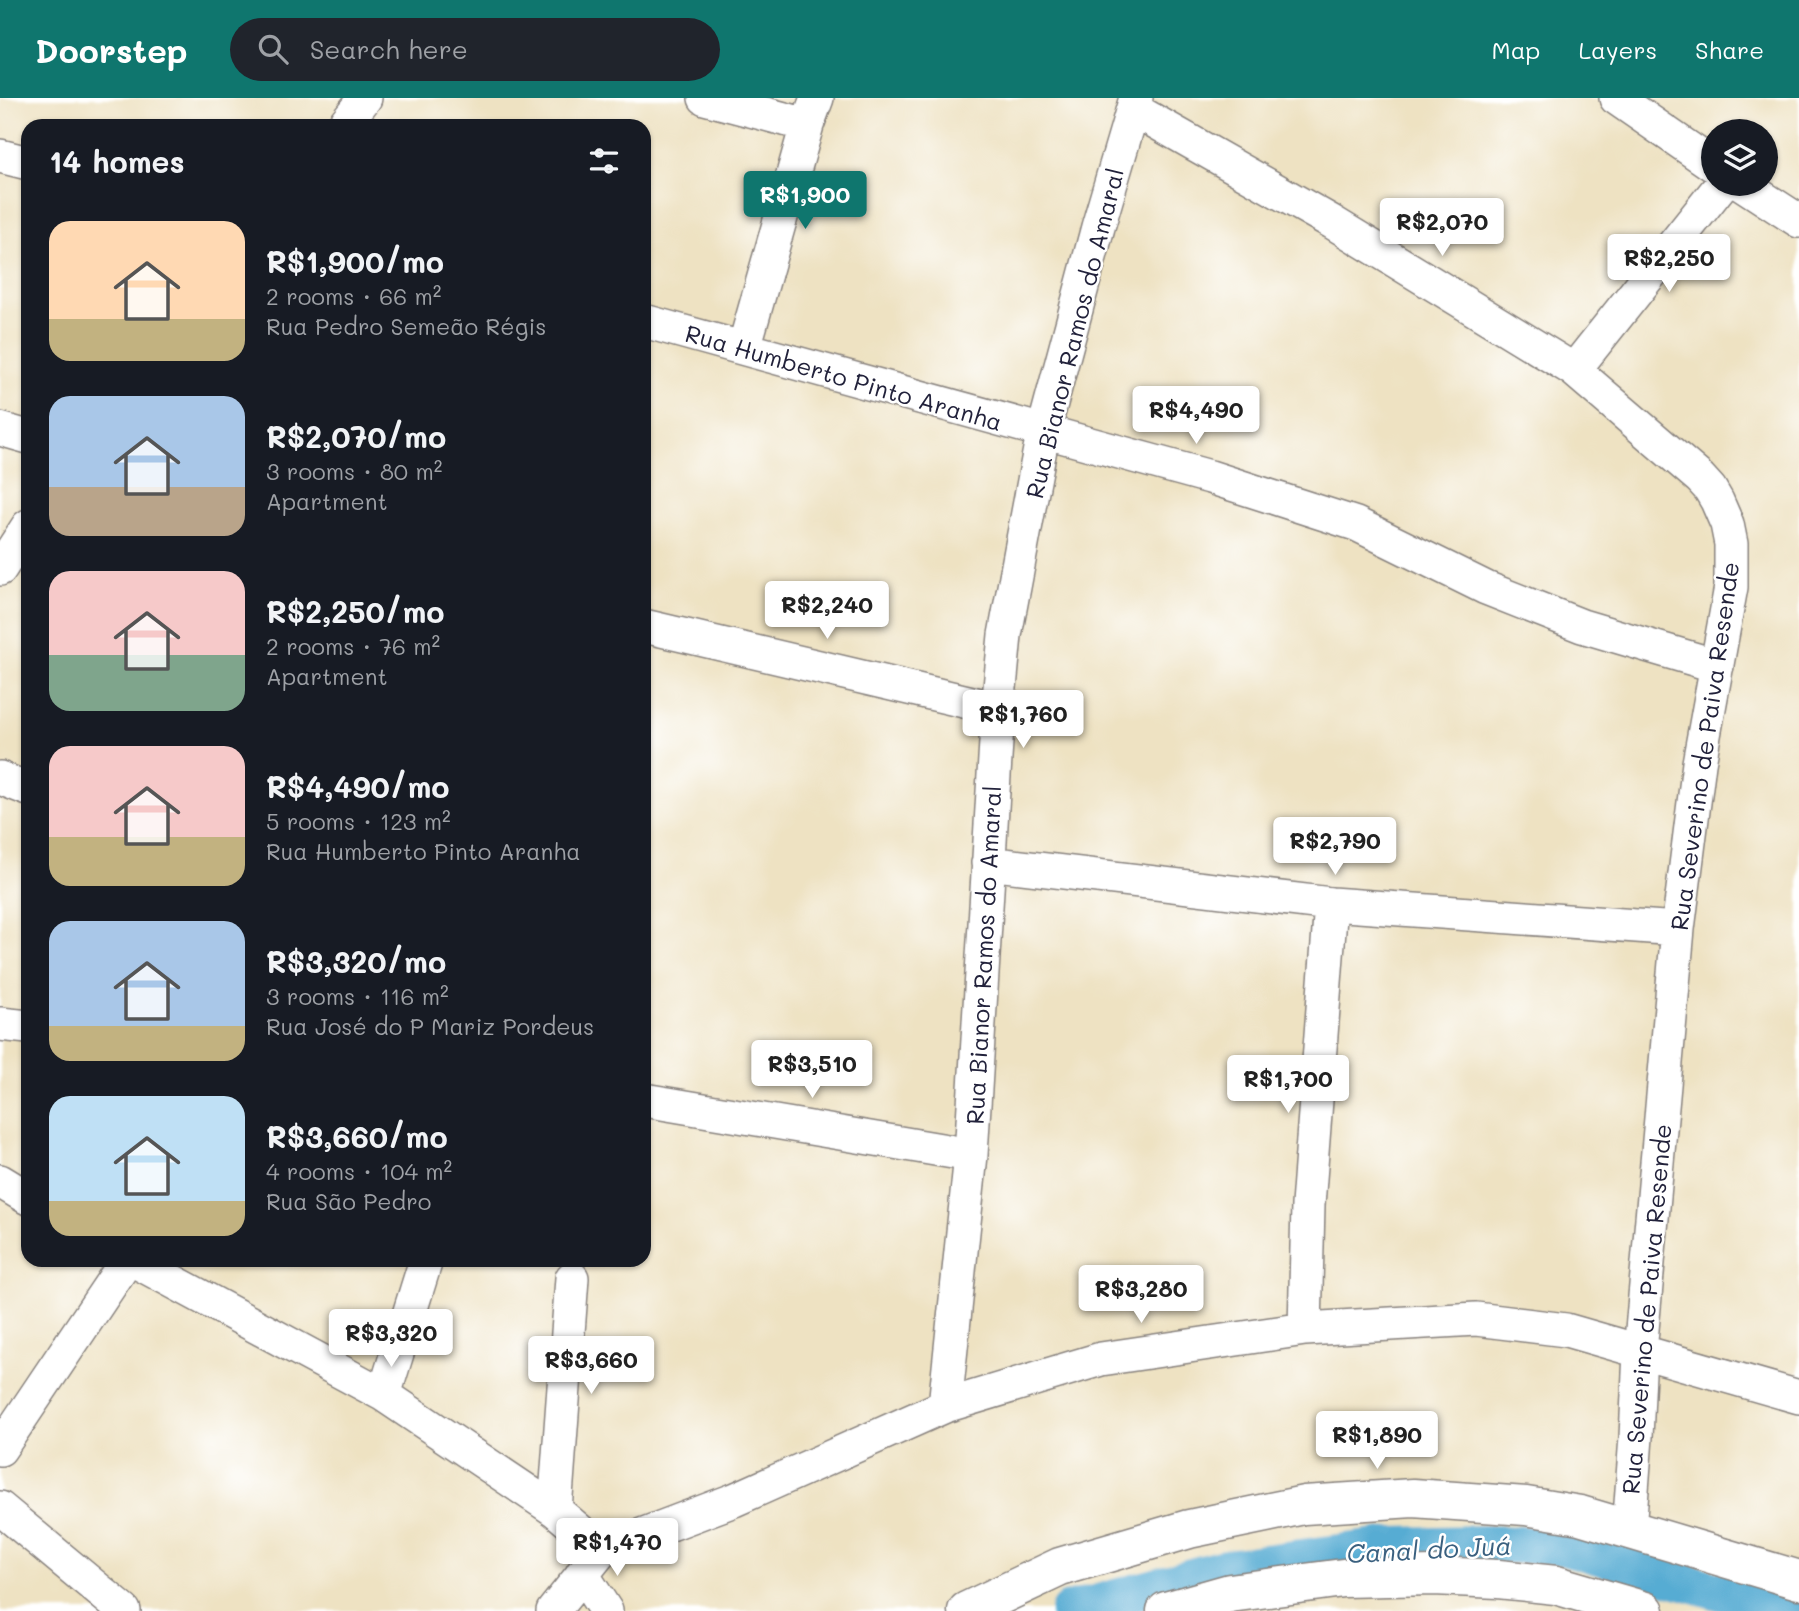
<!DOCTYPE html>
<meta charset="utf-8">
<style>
:root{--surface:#171b24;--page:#20242c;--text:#f1f3f6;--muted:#9ea1a6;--accent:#0f766e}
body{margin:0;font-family:Mali,sans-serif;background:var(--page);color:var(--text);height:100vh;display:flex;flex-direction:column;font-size:26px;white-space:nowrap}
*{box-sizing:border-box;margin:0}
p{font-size:23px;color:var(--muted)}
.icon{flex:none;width:38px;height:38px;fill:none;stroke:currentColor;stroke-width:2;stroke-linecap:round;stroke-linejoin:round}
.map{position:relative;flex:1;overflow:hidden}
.details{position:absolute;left:21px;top:21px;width:630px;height:1148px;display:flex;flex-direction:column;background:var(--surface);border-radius:21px;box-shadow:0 2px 5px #0004}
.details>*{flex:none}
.fabs{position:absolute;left:1701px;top:21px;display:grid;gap:14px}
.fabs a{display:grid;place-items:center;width:77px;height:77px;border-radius:50%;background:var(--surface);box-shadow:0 2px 5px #0004;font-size:35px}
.price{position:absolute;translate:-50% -60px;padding:0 16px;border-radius:7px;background:#fff;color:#222;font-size:23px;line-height:46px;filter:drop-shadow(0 2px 4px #0008)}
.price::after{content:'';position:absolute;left:50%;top:42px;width:21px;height:16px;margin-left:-10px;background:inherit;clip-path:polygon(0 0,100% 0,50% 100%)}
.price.current{background:var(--accent);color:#fff}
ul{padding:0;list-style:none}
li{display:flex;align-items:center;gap:21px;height:175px;padding:0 28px}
li span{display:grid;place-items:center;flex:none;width:196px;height:140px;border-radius:21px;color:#555}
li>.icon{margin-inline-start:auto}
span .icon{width:84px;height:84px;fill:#fffc;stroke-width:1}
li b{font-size:30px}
h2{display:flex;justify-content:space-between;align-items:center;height:84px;padding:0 28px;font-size:30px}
header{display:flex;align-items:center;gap:42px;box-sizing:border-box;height:98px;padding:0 35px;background:var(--accent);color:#fff}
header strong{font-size:33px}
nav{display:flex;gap:38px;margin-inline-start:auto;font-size:24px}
.search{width:490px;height:63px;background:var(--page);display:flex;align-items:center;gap:18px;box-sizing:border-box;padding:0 24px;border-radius:38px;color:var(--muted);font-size:26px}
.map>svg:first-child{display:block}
</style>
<header>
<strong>Doorstep</strong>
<div class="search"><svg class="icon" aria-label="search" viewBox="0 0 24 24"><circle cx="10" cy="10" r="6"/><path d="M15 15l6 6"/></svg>Search here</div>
<nav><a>Map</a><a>Layers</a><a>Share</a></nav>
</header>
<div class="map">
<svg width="1799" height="1513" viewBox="0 0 1799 1513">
<rect width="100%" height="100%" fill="#fff"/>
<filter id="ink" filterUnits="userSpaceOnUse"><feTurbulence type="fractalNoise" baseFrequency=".0143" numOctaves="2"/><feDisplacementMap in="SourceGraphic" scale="14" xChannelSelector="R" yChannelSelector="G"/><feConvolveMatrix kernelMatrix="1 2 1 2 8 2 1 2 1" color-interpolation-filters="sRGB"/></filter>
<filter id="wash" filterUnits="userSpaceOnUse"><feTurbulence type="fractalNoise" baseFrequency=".00686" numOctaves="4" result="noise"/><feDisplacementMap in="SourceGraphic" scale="28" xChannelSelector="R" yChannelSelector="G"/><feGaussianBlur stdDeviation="1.57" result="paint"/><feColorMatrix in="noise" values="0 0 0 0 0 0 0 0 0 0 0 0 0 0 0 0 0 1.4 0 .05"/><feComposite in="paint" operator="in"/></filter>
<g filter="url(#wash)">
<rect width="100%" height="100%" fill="#eee2c2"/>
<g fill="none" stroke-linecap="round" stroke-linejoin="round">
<path stroke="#57acd3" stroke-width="38" d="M1069,1513l151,-42 171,-23 91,-2 82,2 223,65"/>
</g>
</g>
<g filter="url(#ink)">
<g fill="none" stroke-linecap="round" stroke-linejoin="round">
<defs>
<path id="minor" d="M705,0l102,27
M1616,0l97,67
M1133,11l199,113 242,148 126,108 10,11 7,12 10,23 4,20v43l-32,176 -21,166 -38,423 -4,85 -7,93
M343,28l22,-28
M0,58l28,7
M1742,86l57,37
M644,223l566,156 146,47 130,64 96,38 135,40
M744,250l63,-223 10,-27
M1574,272l148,-186
M0,331l28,8
M0,471l28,-43
M644,528l354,83
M0,680l28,11
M988,765l343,41 347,25
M0,926l28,3
M644,1002l327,55
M0,1083l28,17
M133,1162l251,135 171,115 47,40
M1305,1231l3,-124 23,-301
M384,1297l42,-135
M945,1308l26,-251 27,-446 7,-74 38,-202 55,-206 38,-129
M0,1351l127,-189
M0,1410l124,103
M555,1412l17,-232
M582,1476l24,37
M553,1513l49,-61 132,-50 211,-94 156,-47 204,-30 171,-10 90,11 233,67"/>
<path id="tertiary" d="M967,1513l93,-44 129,-38 115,-24 109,-7 113,8 54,9 219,65
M1166,1513l64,-18 113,-15 91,-2 64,3 58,6 89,26"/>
</defs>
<use href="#minor" stroke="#88827e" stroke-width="36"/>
<use href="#tertiary" stroke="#88827e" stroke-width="41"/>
<use href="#minor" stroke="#fff" stroke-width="33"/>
<use href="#tertiary" stroke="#fff" stroke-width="38"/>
</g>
</g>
<g text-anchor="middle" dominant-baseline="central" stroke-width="5" stroke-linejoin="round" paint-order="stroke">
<g font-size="24" fill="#22223b" stroke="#fff">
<text transform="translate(1074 235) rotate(-76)">Rua Bianor Ramos do Amaral</text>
<text transform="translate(844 279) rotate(16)">Rua Humberto Pinto Aranha</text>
<text transform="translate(1704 648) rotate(-82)">Rua Severino de Paiva Resende</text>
<text transform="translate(983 857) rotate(-87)">Rua Bianor Ramos do Amaral</text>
<text transform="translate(1646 1211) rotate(-85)">Rua Severino de Paiva Resende</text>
</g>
<g font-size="26" font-style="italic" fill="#3a607f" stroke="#fff">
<text transform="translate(1429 1451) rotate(-3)">Canal do Juá</text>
</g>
</g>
</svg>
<div class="fabs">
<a><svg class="icon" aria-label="layers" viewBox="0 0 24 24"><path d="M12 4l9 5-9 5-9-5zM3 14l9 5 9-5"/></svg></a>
</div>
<b class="price current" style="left:805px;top:133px">R$1,900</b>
<b class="price" style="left:1442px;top:160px">R$2,070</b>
<b class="price" style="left:1669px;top:196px">R$2,250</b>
<b class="price" style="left:1196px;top:348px">R$4,490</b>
<b class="price" style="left:827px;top:543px">R$2,240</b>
<b class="price" style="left:1023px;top:652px">R$1,760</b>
<b class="price" style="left:1335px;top:779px">R$2,790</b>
<b class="price" style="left:812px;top:1002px">R$3,510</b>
<b class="price" style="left:1288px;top:1017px">R$1,700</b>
<b class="price" style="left:1141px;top:1227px">R$3,280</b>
<b class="price" style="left:391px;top:1271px">R$3,320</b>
<b class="price" style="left:591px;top:1298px">R$3,660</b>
<b class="price" style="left:1377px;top:1373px">R$1,890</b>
<b class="price" style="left:617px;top:1480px">R$1,470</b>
<section class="details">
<h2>14 homes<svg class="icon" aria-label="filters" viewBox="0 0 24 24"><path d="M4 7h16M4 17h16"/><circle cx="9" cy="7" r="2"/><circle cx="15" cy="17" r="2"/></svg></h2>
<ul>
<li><span style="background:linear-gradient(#ffd9b3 70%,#c2b280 0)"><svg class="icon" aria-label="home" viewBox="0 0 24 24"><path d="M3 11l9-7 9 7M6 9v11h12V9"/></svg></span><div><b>R$1,900/mo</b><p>2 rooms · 66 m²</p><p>Rua Pedro Semeão Régis</p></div></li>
<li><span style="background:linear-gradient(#a9c7e8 65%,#b9a48a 0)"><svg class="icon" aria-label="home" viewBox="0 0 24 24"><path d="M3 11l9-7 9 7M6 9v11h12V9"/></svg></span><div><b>R$2,070/mo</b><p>3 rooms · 80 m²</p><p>Apartment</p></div></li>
<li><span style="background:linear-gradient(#f6c9c9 60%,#7fa58c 0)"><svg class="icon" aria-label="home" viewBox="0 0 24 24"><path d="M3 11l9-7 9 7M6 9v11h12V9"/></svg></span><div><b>R$2,250/mo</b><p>2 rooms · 76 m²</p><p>Apartment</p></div></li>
<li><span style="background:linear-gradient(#f6c9c9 65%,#c2b280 0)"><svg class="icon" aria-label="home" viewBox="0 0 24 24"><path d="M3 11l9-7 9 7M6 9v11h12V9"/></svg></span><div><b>R$4,490/mo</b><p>5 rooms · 123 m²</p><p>Rua Humberto Pinto Aranha</p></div></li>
<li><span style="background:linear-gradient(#a9c7e8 75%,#c2b280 0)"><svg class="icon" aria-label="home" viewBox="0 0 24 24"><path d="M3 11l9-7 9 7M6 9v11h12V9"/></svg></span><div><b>R$3,320/mo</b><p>3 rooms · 116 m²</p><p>Rua José do P Mariz Pordeus</p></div></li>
<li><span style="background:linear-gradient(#bfe0f5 75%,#c2b280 0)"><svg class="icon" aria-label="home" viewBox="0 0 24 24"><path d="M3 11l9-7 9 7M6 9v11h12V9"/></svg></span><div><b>R$3,660/mo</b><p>4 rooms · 104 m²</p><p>Rua São Pedro</p></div></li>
</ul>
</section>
</div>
